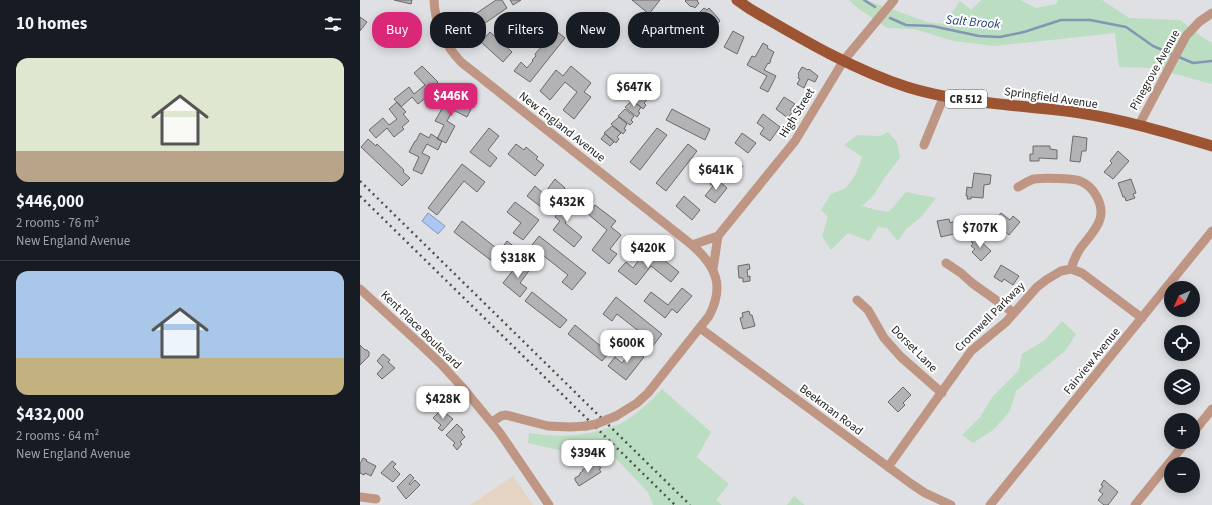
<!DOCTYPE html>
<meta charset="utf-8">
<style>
:root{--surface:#171b24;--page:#20242c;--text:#f1f3f6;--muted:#9ea1a6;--line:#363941;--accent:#db2777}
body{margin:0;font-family:"Source Sans 3",sans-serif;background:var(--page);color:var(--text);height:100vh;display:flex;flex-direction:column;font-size:15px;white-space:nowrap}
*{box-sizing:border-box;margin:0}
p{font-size:13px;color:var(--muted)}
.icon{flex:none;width:22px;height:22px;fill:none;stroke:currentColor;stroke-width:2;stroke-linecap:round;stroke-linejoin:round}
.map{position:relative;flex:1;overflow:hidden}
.details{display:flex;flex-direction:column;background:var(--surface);width:360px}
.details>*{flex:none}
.guide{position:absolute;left:12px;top:12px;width:380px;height:36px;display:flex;gap:8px}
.needle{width:26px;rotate:225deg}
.buttons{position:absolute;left:804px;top:281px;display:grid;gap:8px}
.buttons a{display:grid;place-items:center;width:36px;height:36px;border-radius:50%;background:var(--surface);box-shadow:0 2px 10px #0003;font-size:20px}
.price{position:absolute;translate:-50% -34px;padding:0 9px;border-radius:8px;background:#fff;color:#222;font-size:13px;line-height:26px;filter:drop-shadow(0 1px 2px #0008)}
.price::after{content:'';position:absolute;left:50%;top:24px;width:12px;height:9px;margin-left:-6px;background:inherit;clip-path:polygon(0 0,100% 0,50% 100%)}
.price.current{background:var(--accent);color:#fff}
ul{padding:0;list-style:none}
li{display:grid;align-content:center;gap:8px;height:212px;padding:0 16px}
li+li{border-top:1px solid var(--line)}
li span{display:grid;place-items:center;height:124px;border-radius:12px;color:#555}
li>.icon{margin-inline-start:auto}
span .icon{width:72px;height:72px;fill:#fffc;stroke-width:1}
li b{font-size:17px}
h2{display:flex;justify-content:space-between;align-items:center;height:48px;padding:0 16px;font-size:17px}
.pill{padding:0 14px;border-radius:16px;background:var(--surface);box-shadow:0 2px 10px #0003;font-size:14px;line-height:36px}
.pill.current{background:var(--accent);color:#fff}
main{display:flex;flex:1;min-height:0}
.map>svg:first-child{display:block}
</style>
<main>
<section class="details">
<h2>10 homes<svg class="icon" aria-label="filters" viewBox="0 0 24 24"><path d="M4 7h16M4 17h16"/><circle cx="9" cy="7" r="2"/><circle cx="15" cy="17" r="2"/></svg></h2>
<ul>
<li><span style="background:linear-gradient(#dfe7d0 75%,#b9a48a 0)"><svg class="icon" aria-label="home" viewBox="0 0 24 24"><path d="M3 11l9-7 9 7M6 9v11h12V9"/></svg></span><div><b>$446,000</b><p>2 rooms · 76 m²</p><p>New England Avenue</p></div></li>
<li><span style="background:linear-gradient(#a9c7e8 70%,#c2b280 0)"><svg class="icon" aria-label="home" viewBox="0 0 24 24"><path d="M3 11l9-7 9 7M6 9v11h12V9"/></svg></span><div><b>$432,000</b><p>2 rooms · 64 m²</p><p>New England Avenue</p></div></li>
</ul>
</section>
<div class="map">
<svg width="852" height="505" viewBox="0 0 852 505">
<rect width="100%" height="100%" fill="#dfe0e3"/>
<path fill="#e5d3c3" d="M153,476l20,29h-63z"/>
<path fill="#bbddc1" d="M489,0h17l61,22 17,2 16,-23 11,9 10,-10h39l16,8 20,-4 2,-4h44l27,18 51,2 22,17 10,6v41l-59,-16 -34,-1 -4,-34 -121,13 -40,-5 -40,-12 -27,-1 -28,-19z
M528,132l9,10 3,16 -15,19 -12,19 -11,10 15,4 12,2 17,-20 30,6 -15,19 -15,12 -8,12 -11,-13 -9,-1 -9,14 -21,-8 -17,17 -9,-14 6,-19 -7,-7 10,-16 15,-6 10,-14 6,-17 -18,-12 13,-10 23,1z
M702,321l14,13 -10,16 -50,41 -6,20 -17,19 -20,13 -11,-8 18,-18 13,-21 26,-26 3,-16 23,-14z
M302,389l49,43 -14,25 32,27 -13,16 6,5h-69l-5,-13 -48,-50 -9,1 -23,9 -40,-9 1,-10c26,4 50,4 76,-4 5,-2 10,-3 15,-5 16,-9 30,-22 42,-35z
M434,496l11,9h-18z"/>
<path fill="#acc7f1" stroke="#8396b3" d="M68,213l17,13 -7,8 -16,-13z"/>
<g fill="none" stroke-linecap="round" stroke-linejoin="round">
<path stroke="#8396b3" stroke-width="2.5" d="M504,0l11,7
M530,18l16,7 26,1 47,10 21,1 24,-5 37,-12h29l36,7 27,19 40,17 19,-2"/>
</g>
<path fill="#b3b2b4" stroke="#6a696c" d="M34,0h18l-1,4z
M136,0h6l5,8 -35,24 -7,-11z
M150,0h11l-8,5z
M272,0h28l-11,14z
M326,0h12l-1,1 2,2 -4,5 -3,-2 -1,1 -6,-6z
M344,8l3,2 2,-2 9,10 2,3 -5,5 -7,-5v1l-6,-6 1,-1 -3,-3z
M0,17l7,5 -7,9z
M165,18l4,12 -24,7 -3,-12z
M341,29l5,5 -7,7 -5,-4z
M195,30l10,8 -35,44 -16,-11 7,-9 6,6 6,-7 -1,-1 4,-4 -1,-2 8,-9 -1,-1z
M373,31l11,6 -7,17 -13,-7z
M130,32l22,20 -9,10 -22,-20z
M403,43l5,3 -1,2 7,4 -4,9h1l-2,3 -1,-1 -4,7 12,6 -8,16 -8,-4 7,-12 -20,-11 5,-9 3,1z
M62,66l16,16 -9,7 3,4 -14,11 -6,-7 -11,10 -7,-8 15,-12 5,7 11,-9 -11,-12z
M211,66l20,17 -7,9 7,5 -17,22 -11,-9 14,-18 -12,-10 -15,18 -10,-9 16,-21 7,6z
M442,67l6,3 1,-1 9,7 -3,6 -7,-3 -4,9 -7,-4 3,-5 -2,-1 1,-3 -1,-1z
M289,79l8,7 -4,6 2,1 -5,7 -12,-10z
M279,92l9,7 -4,4 2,2 -3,4 -12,-10z
M93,96l11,6 -1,2 8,5 -4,8 -14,-7 -6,11 8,5 -9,17 -9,-4 7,-14 -9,-4 9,-16 4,2z
M424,97l11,7 -5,6 3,1 -5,7 -12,-9z
M272,101l9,6 -3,5 2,1 -3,4 -12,-10z
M37,102l9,10 -3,2 6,7 -7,6 2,2 -10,8 -7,-9 -11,10 -7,-8 14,-12 6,7 8,-6 -8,-10z
M265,109l9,7 -3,4 2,2 -3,3 -12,-9z
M312,109l38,20 -5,11 -39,-20z
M403,114l17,13 -10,14 -10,-7 4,-6 -7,-5z
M259,117l8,7 -3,5 2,1 -3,4 -12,-10z
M252,126l9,7 -4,4 2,2 -3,4 -12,-10z
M129,128l10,8 -11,14 9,8 -7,9 -20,-15z
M297,128l10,7 -27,35 -10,-8z
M60,133l9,5 2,-4 11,7 -4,9 -11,-6 -5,9 8,4 -8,17 -9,-4 6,-13 -10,-5 6,-11h1z
M382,133l14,10 -8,10 -13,-10z
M245,134l9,8 -4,4 -9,-7z
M713,136l14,2 -1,13h-4l-2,11 -10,-1z
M8,139l8,7 1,-2 27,26 -1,2 7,6 -8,8 -41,-39z
M156,144l8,6 2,-3 12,10 -2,2 8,6 -9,11 -27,-22z
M328,144l9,7 -31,40 -10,-8z
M673,146h17v3l7,1v9l-18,-1v3h-9v-7h3z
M758,151l11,10 -16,18 -9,-7 8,-9 -2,-2z
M374,159l9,7 -12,16 -9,-7z
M102,164l23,18 -8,10 -13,-11 -27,34 -9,-7z
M614,173l17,2 -1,9 -6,1 -1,13 -12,-1v2h-4l1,-3h-2l1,-9 5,1z
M355,178l12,10 -12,15 -10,-7 8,-10 -3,-2z
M195,179l10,9 -19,23 -19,-15 8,-10 9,8z
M771,179l5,14 -3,1 2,4 -9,3 -1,-4h-2l-5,-14z
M324,196l16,14 -8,10 -16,-14z
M209,198l10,8 -14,17 17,14 -8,10 -21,-17 7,-9 -5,-4z
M155,202l24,18 -16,20 -10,-7 8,-10 -14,-11z
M235,205l21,16 -5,6 10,8 -11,14 7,5 -8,10 -17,-14 15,-20 -19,-16z
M641,213l9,7 3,-4 7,6 -11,13 -15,-14z
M589,219l1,4 5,-2 3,12 -17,4 -4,-16z
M102,221l38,30 7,-10 9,7 -15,20 -47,-36z
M179,236l47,37 -14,17 -10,-8 6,-7 -28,-22 -5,7 -9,-7z
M616,237l15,14 -10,10 -9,-9 3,-3 -4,-3 2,-2 -2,-3z
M284,253l10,8 5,-5 20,16 -8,10 -20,-16 -15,19 -18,-14 8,-9 7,6z
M161,260l10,8 -11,15 7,5 -7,9 -17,-14z
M389,264l1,5 -3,1 1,7 2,-1v5l-7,1v-4h-4l-1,-12z
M641,265l18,11 -6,9 -9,-6 -2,3 -8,-5z
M322,288l10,8 -15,17 -5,-4 -7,9 -21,-17 7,-9 17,13z
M172,292l35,28 -7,8 -35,-27z
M256,297l46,37 -13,17 -10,-7 6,-8 -28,-22 -5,7 -9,-7z
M389,311l1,4h2l3,11 -12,3 -3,-11 3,-1 -1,-4z
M215,325l34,28 -7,8 -34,-27z
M0,345l5,5h2l2,2v4l-9,9z
M273,349l11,8 -18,23 -18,-14 7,-9 7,6z
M23,354l7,6 -2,2 7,6 -13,11 -5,-5 6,-7 -6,-6z
M543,387l8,8 -8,8 2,2 -7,7 -10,-10z
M81,410l12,9 -11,12 -4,-3 3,-3 -8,-7z
M97,424l6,6 -2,2 4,5 -5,5 2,2 -5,6 -4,-5 2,-2 -9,-8z
M239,445l6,7 -8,5 -5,-7z
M3,458l4,2 -1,1 10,5 -5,10 -6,-3 -1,2 -4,-2v-9z
M32,461l4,3 -3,3 7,7 -7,8 -12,-9z
M237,463l4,5 -2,1 2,3 -22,14 -4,-6v-2l5,-3v-2l3,-2 -1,-1 7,-4 2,-1 1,1z
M50,474l4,4 -5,6 1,1 5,-5 5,5 -14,14 -9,-12z
M744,480l14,12 -10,13h-4l-6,-5 5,-6 -4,-3 4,-5 -2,-1z"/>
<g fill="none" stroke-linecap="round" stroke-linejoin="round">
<path stroke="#bf9583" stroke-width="9" d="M74,0c1,25 10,44 27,62l231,183c24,21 33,41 17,71l-61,77 -11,10 -21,13
M779,125l47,-89 13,-14 13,-9
M564,145l20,-49
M658,187c5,-2 11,-7 16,-8 9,-1 39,-1 46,2 14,5 24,24 20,38 -3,11 -14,21 -20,30 -4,6 -7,13 -9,20
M332,245l26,-9 77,-95 49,-81 50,-60
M586,263l15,10 11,10 42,30
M353,269l5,-33
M0,289l60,55 21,20 22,24 37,45 49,72
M497,300l11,10 16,28 17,19 41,36
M340,328l210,155 15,10 26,12
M132,422l9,-6 5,-1 42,11 22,1 16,-1
M833,433l19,-24
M528,467l83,-116 35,-29 31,-35 9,-7 15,-9 10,-2 11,4 60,45
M0,497l16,2
M630,505l222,-274
M775,505l51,-63"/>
<path stroke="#9d5432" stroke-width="11" d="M377,0l13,9c50,29 101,60 157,78 54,17 117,18 173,26 45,7 88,20 132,33"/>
<path stroke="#4f4f51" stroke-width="2.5" stroke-dasharray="2 4" stroke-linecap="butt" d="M0,181l330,324
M0,196l315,309"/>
<path stroke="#bf9583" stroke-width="9" d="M226,426l10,-2 20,-8"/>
</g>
<g text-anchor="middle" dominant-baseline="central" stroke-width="4" stroke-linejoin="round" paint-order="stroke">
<rect fill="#fff" stroke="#646465" stroke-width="1" x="585" y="90" width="42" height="18" rx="3"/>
<g font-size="11" font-weight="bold" fill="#222223">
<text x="606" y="99">CR 512</text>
</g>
<g font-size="12" fill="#222223" stroke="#fff">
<text transform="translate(795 70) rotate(-61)">Pinegrove Avenue</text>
<text transform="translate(691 98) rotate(8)">Springfield Avenue</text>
<text transform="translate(437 113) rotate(-58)">High Street</text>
<text transform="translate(202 127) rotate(38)">New England Avenue</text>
<text transform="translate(630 317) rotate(-45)">Cromwell Parkway</text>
<text transform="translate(61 330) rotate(44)">Kent Place Boulevard</text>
<text transform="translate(554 349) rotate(45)">Dorset Lane</text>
<text transform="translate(732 361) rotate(-51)">Fairview Avenue</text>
<text transform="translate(471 410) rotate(37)">Beekman Road</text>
</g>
<g font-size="13" font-style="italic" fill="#234377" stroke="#fff">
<text transform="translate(613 22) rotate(5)">Salt Brook</text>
</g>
</g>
</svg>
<div class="buttons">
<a><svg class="needle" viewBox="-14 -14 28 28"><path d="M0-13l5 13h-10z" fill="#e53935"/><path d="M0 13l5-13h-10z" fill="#9ea1a6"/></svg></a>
<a><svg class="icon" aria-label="locate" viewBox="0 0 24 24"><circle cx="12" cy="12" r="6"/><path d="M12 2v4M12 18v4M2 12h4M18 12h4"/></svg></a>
<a><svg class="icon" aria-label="layers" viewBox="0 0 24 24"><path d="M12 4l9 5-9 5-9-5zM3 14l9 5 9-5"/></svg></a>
<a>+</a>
<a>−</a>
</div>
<b class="price" style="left:274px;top:108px">$647K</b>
<b class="price current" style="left:91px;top:117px">$446K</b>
<b class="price" style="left:356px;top:191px">$641K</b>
<b class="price" style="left:207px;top:223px">$432K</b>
<b class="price" style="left:620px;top:249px">$707K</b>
<b class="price" style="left:288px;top:269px">$420K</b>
<b class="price" style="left:158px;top:279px">$318K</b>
<b class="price" style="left:267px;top:364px">$600K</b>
<b class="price" style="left:83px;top:420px">$428K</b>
<b class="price" style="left:228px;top:474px">$394K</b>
<div class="guide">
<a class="pill current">Buy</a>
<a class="pill">Rent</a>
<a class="pill">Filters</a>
<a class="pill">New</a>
<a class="pill">Apartment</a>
</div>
</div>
</main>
